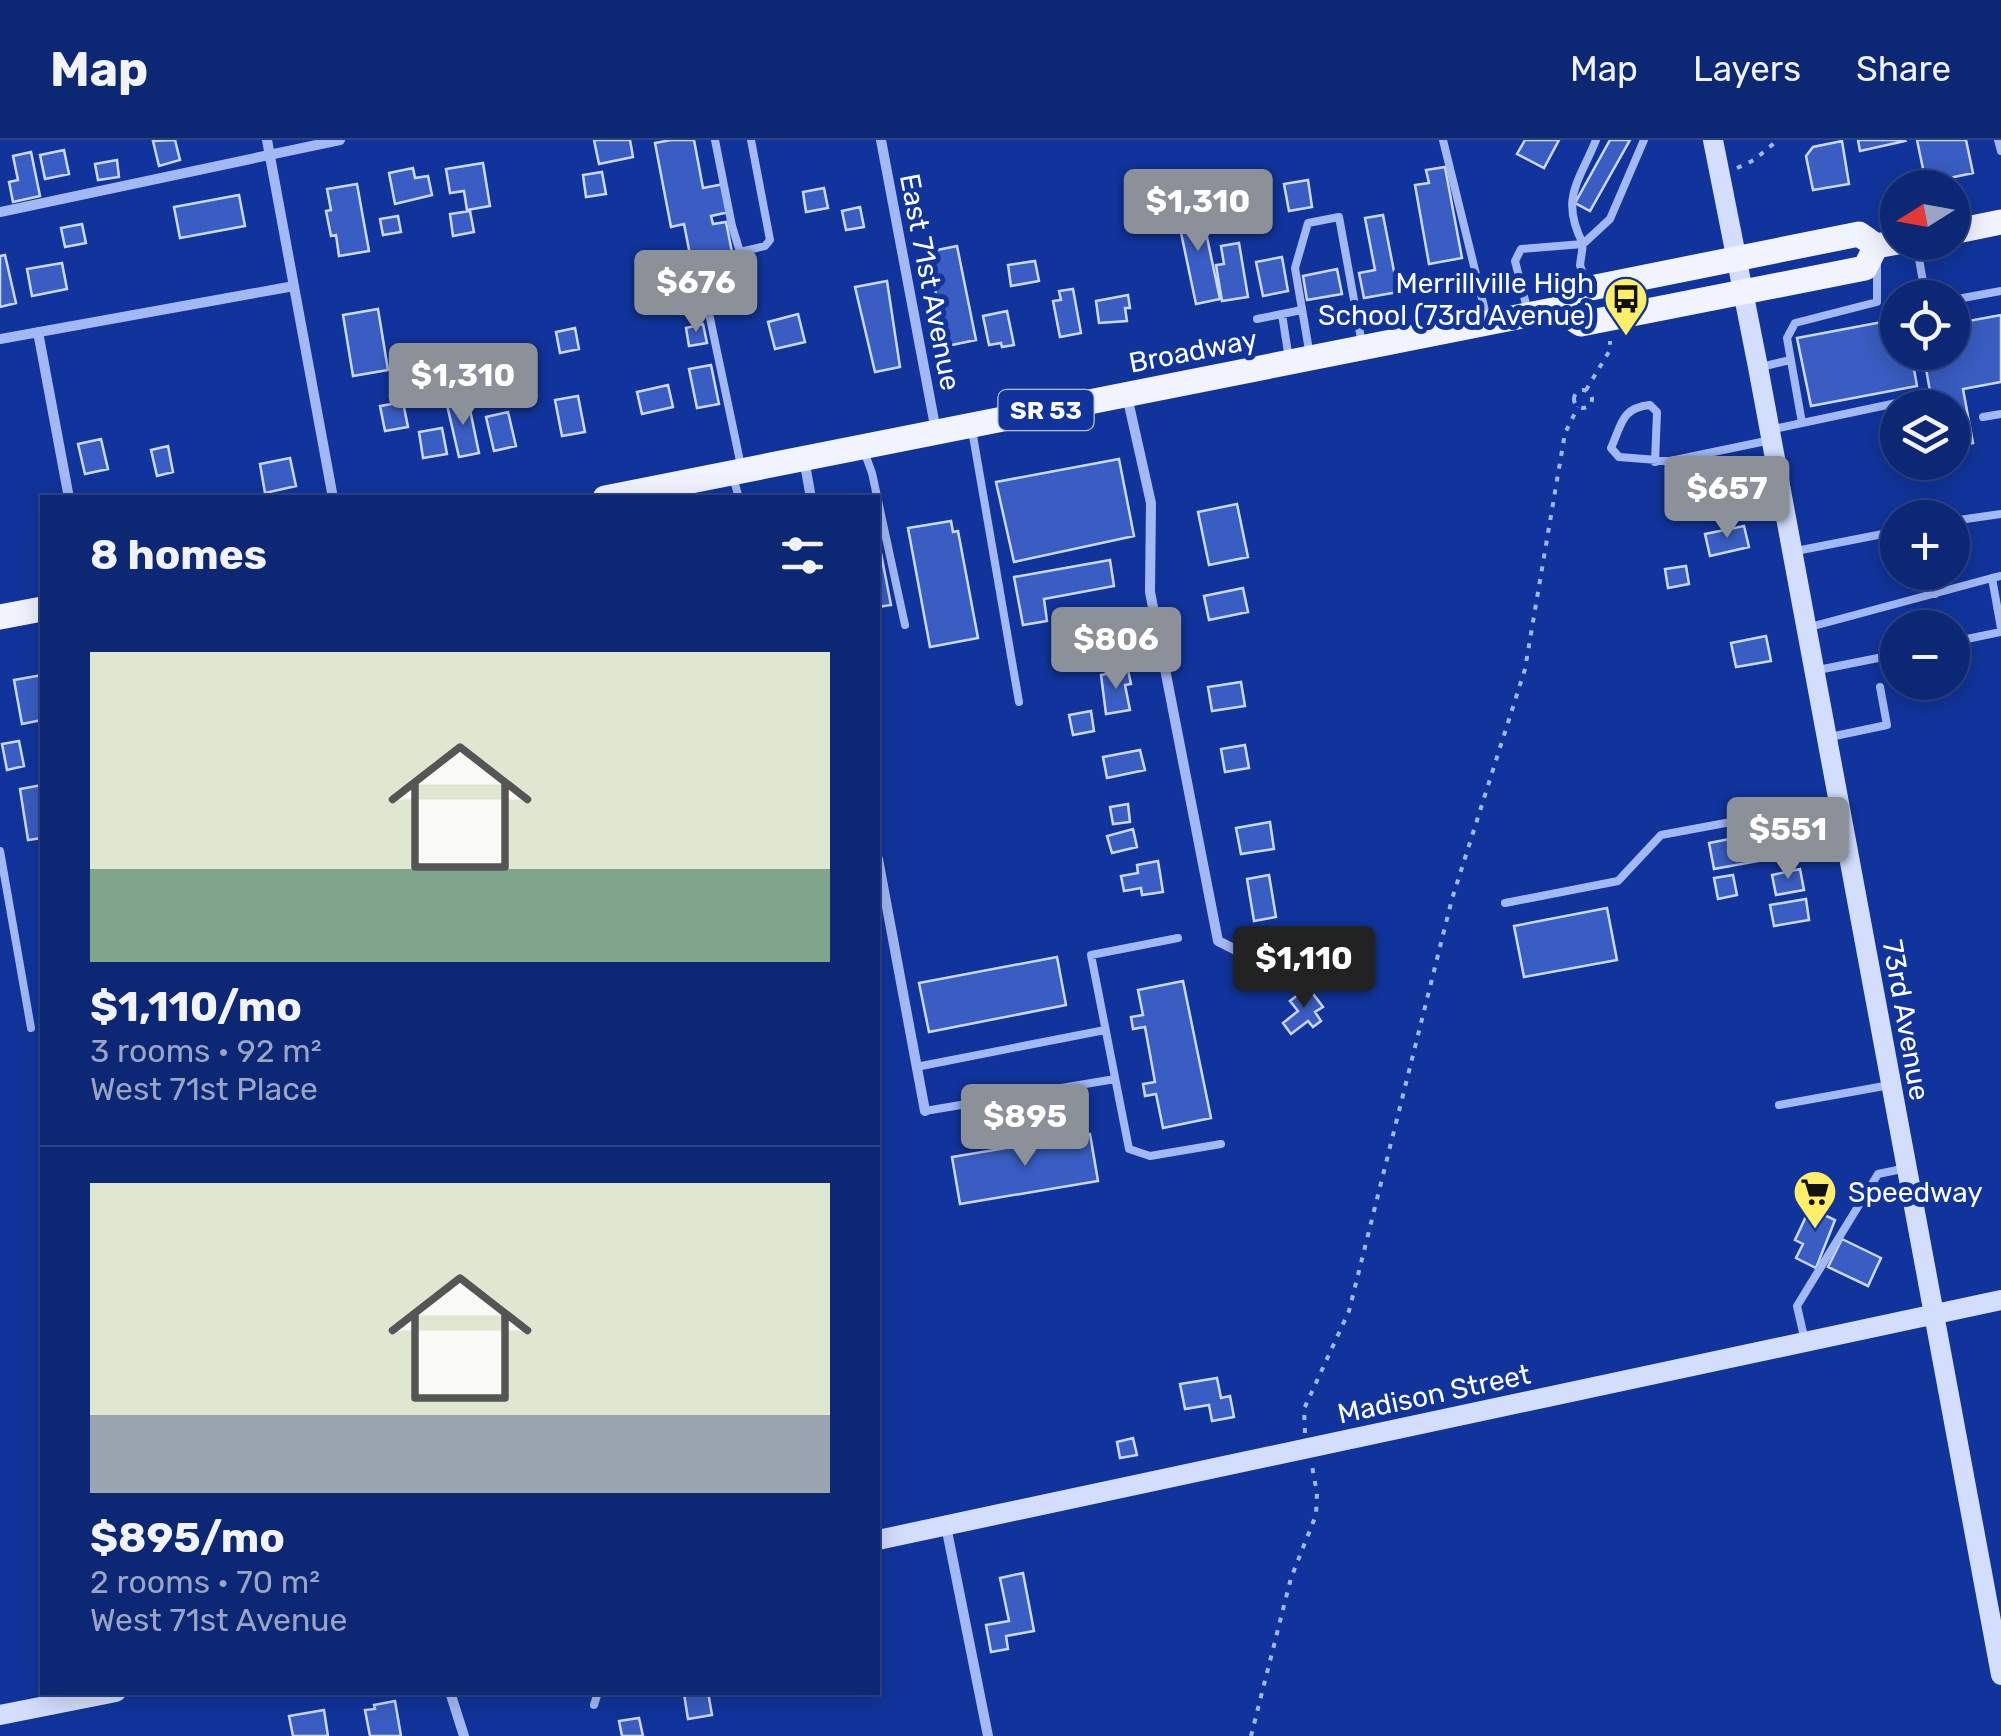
<!DOCTYPE html>
<meta charset="utf-8">
<style>
:root{--surface:#0c2774;--page:#152f79;--text:#f1f3f6;--muted:#9aa5c5;--line:#2c4486;--accent:#8c9099}
body{margin:0;font-family:Rubik,sans-serif;background:var(--page);color:var(--text);height:100vh;display:flex;flex-direction:column;font-size:38px;white-space:nowrap}
*{box-sizing:border-box;margin:0}
p{font-size:32px;color:var(--muted)}
.icon{flex:none;width:55px;height:55px;fill:none;stroke:currentColor;stroke-width:2;stroke-linecap:round;stroke-linejoin:round}
.map{position:relative;flex:1;overflow:hidden}
.panel{position:absolute;left:40px;top:355px;width:840px;height:1200px;display:flex;flex-direction:column;background:var(--surface);border-radius:0px;box-shadow:0 5px 25px #0003,0 0 0 2px var(--line)}
.panel>*{flex:none}
.needle{width:65px;rotate:259deg}
.tools{position:absolute;left:1880px;top:30px;display:grid;gap:20px}
.tools a{display:grid;place-items:center;width:90px;height:90px;border-radius:50%;background:var(--surface);box-shadow:0 5px 25px #0003,0 0 0 2px var(--line);font-size:50px}
.price{position:absolute;translate:-50% -85px;padding:0 22px;border-radius:10px;background:var(--accent);color:#fff;font-size:32px;line-height:65px;filter:drop-shadow(0 2px 5px #0008)}
.price::after{content:'';position:absolute;left:50%;top:60px;width:30px;height:22px;margin-left:-15px;background:inherit;clip-path:polygon(0 0,100% 0,50% 100%)}
.price.active{background:#222;color:#fff}
ul{padding:0;list-style:none}
li{display:grid;align-content:center;gap:20px;height:530px;padding:0 50px}
li+li{border-top:2px solid var(--line)}
li span{display:grid;place-items:center;height:310px;border-radius:0px;color:#555}
li>.icon{margin-inline-start:auto}
span .icon{width:180px;height:180px;fill:#fffc;stroke-width:1}
li b{font-size:42px}
h2{display:flex;justify-content:space-between;align-items:center;height:120px;padding:0 50px;font-size:42px}
header{display:flex;align-items:center;gap:60px;box-sizing:border-box;height:140px;padding:0 50px;background:var(--surface);border-bottom:2px solid var(--line)}
header strong{font-size:48px}
nav{display:flex;gap:55px;margin-inline-start:auto;font-size:35px}
.map>svg:first-child{display:block}
</style>
<header>
<strong>Map</strong>
<nav><a>Map</a><a>Layers</a><a>Share</a></nav>
</header>
<div class="map">
<svg width="2001" height="1596" viewBox="0 0 2001 1596">
<rect width="100%" height="100%" fill="#10349b"/>
<path fill="#395dc2" stroke="#ccd9fe" stroke-width="2.5" d="M175,0l5,20 -21,6 -6,-25z
M594,0h36l3,17 -34,7z
M671,0h23l9,48 21,-4 5,28 -18,4 2,8 13,-2 6,30 -41,8 -7,-36 -13,3 -16,-84z
M1525,0h34l-15,28 -27,-14z
M1610,0h20l-40,71 -15,-8z
M1858,0h46l1,1 -45,10z
M1917,0h49l7,33 -47,10z
M1842,1l7,43 -36,6 -7,-34 7,-9z
M64,10l5,24 -24,5 -5,-24z
M31,12l9,44 -27,6 -4,-20 9,-2 -5,-24z
M117,20l2,17 -21,3 -3,-16z
M483,23l7,43 -23,4 -3,-19 -14,2 -4,-24z
M1445,27l17,91 -33,6 -14,-79 14,-2 -3,-13z
M413,28l2,10 13,-2 4,19 -37,9 -6,-31z
M602,32l4,22 -20,3 -3,-22z
M1308,40l4,27 -23,4 -5,-27z
M357,44l12,67 -30,5 -3,-21 -5,1 -5,-25 5,-1 -4,-21z
M824,48l4,20 -22,4 -3,-20z
M239,55l6,31 -65,12 -6,-31z
M1200,64l20,95 -24,5 -20,-95z
M860,67l4,20 -18,3 -4,-19z
M470,71l4,21 -21,4 -3,-22z
M1383,75l15,77 -34,6 -5,-25 16,-3 -10,-52z
M398,76l3,16 -18,3 -3,-16z
M82,84l4,19 -21,4 -4,-19z
M1239,103l9,54 -26,4 -6,-36 8,-1 -3,-18z
M957,106l19,94 -29,6 -20,-94z
M5,115l11,48 -16,4v-51z
M1282,117l6,34 -25,5 -7,-34z
M1035,121l4,20 -28,5 -3,-21z
M62,123l5,26 -35,7 -5,-27z
M1337,129l5,25 -35,6 -4,-24z
M887,141l13,86 -25,5 -20,-85z
M1073,149l8,44 -21,4 -7,-36 8,-1 -2,-9z
M1128,155l2,13h-5l2,13 -28,2 -3,-22z
M378,169l10,61 -35,6 -10,-61z
M1007,171l7,34 -12,2 -1,-4 -12,2 -6,-29z
M798,174l7,28 -30,7 -7,-27z
M2001,175v67l-38,7 10,54 -21,4v-39h-19l-10,-56h29v-28z
M1898,179v33h13l6,34 -106,20 -14,-68z
M703,184l4,19 -18,3 -3,-18z
M575,188l4,21 -19,4 -4,-21z
M711,225l8,39 -22,4 -8,-39z
M668,245l5,22 -31,7 -5,-22z
M578,256l7,36 -23,4 -7,-36z
M468,260l11,53 -20,4 -12,-52z
M403,262l5,25 -23,4 -5,-25z
M508,272l8,34 -22,5 -8,-34z
M442,288l5,26 -24,4 -4,-26z
M101,299l7,30 -23,5 -7,-30z
M168,306l5,26 -16,4 -6,-26z
M290,318l6,28 -31,7 -5,-29z
M1119,319l15,77 -120,26 -18,-80z
M1237,364l11,53 -39,8 -11,-53z
M951,381l2,11 5,-1 20,107 -48,9 -22,-119z
M1744,386l5,21 -39,9 -5,-22z
M878,398l13,67 -13,2z
M1110,420l4,26 -70,13 3,22 -24,4 -9,-48z
M1686,426l3,18 -21,4 -3,-19z
M1243,448l5,24 -39,8 -5,-24z
M1113,482l5,30 -24,4 -5,-30z
M1766,496l5,25 -35,6 -5,-24z
M1128,530l3,14 -6,1 5,25 -24,4 -5,-39z
M42,535v45l-20,4 -8,-44z
M1241,542l4,24 -33,5 -4,-24z
M1091,571l3,20 -21,4 -4,-20z
M19,601l5,25 -17,4 -5,-26z
M1245,605l4,23 -24,4 -4,-23z
M1140,610l5,20 -38,8 -4,-21z
M42,645v53l-14,2 -8,-51z
M1128,664l2,18 -17,2 -3,-17z
M1270,682l4,27 -33,5 -5,-26z
M1797,686l5,27 -88,16 -5,-26z
M1133,689l4,18 -25,6 -5,-17z
M1158,721l5,31 -21,3 -1,-7 -17,3 -3,-15 17,-3 -1,-8z
M1800,729l4,21 -28,5 -4,-20z
M1269,735l7,42 -22,4 -7,-42z
M1733,735l4,20 -19,4 -4,-21z
M1806,759l3,21 -35,6 -4,-21z
M1607,768l10,52 -93,17 -10,-51z
M1057,817l9,48 -137,27 -10,-49z
M1183,841l28,137 -48,10 -7,-34 -11,2 -2,-12 12,-2 -10,-55 -12,2 -2,-12 12,-2 -5,-25z
M1308,847l15,20 -8,5 6,9 -8,6 -5,-6 -17,13 -8,-11 15,-12 -8,-10z
M1090,994l8,47 -138,23 -8,-47z
M1810,1068l25,12 -19,48 -20,-10 7,-14 -8,-4z
M1842,1099l39,19 -13,28 -40,-19z
M1217,1238l4,20 9,-2 4,21 -22,4 -3,-16 -24,4 -5,-25z
M1133,1298l4,17 -17,3 -3,-16z
M1023,1433l11,58 -28,5 2,13 -17,3 -5,-27 23,-4 -9,-43z
M708,1552l4,23 -24,4 -4,-25z
M395,1561l6,35h-31l-5,-26 10,-1 -1,-4z
M324,1570l4,26h-35l-4,-20z
M639,1578l4,18h-21l-3,-15z"/>
<g fill="none" stroke-linecap="round" stroke-linejoin="round">
<path stroke="#a3b9f5" stroke-width="4" stroke-dasharray="5 8" stroke-linecap="butt" d="M1737,28l17,-8 24,-20
M1574 259a9 9 0 1 1 18 0a9 9 0 1 1-18 0Z
M1586,250l24,-40v-9
M1305,1293l-1,-24 45,-98 103,-412 73,-230 40,-236 13,-26
M1251,1596l40,-158 25,-63 1,-22 -5,-27"/>
<path stroke="#a3b9f5" stroke-width="8" d="M715,0l17,86 8,26
M1443,0l44,179
M1998,0l3,11
M1916,102l9,51 5,5
M1586,145l-6,-20 3,-21 27,-25 34,-79
M1899,158l26,-5
M1952,160l49,-9
M1528,172l-13,-51 6,-12 62,-5c-23,-46 -5,-60 13,-104
M1282,174l7,45
M1257,179l45,-9
M1310,216l-15,-88 13,-45 31,-6 23,127
M1761,227l29,-7
M1983,277l18,-3
M1802,283l-15,-85 8,-15 82,-21v-41
M1774,289l146,-31
M972,290l47,272
M864,311l8,22 33,152
M1655,322l2,-50 -7,-7c-29,3 -28,19 -39,43l8,9 51,4 101,-21
M741,326l-35,-167 34,-47 25,-6 5,-6 -19,-100
M733,337l6,21
M1952,381l49,-7
M1796,411l102,-20
M1931,432l4,22
M2001,436l-9,2 9,50
M1810,487l182,-49
M1952,502l49,-10
M1818,530l80,-16
M1830,597l57,-12 -7,-38
M0,711l31,177
M1505,763l113,-22 43,-46 177,-33
M1178,798l-87,17 38,194 21,7 71,-12
M916,927l189,-37
M1779,965l111,-20
M925,971l190,-32
M1805,1201l-8,-35 81,-132 24,-5
M594,1565l4,-13"/>
<path stroke="#a3b9f5" stroke-width="10" d="M267,0l66,358
M881,0l55,291
M0,72l340,-72
M38,192l31,166
M0,199l294,-53
M1127,256l24,107 -1,89 68,349 38,19
M804,319l7,39
M878,719l47,252
M946,1386l42,210
M450,1552l14,44"/>
<path stroke="#d3defd" stroke-width="20" d="M1713,0l45,227 243,1308
M878,1400l1123,-240
M0,1575l116,-23"/>
<path stroke="#f1f4ff" stroke-width="25" d="M1952,92l49,-10
M1558,169l23,15 284,-56 11,-22
M605,358l953,-189 13,-17 288,-58 17,12 22,-4
M0,477l42,-8"/>
</g>
<defs>
<symbol id="bus-pin" viewBox="-11 -11 22 30"><path d="M0 17L-7.5 6A9.5 9.5 0 1 1 7.5 6Z" fill="#ffee67" stroke="#10349b"/><path d="M-5-6H5V4H4V6H2V4H-2V6H-4V4H-5ZM-3.5-4V0h7V-4ZM-3.5 1.2v1.5H-2V1.2ZM2 1.2v1.5H3.5V1.2Z" fill="#111"/></symbol>
<symbol id="supermarket-pin" viewBox="-11 -11 22 30"><path d="M0 17L-7.5 6A9.5 9.5 0 1 1 7.5 6Z" fill="#ffee67" stroke="#10349b"/><path d="M-6-5.5h2.5l.6 2H6L4.5 2H-2.5L-4.4-4H-6ZM-1.5 3.2a1.3 1.3 0 1 0 .1 0ZM3 3.2a1.3 1.3 0 1 0 .1 0Z" fill="#111"/></symbol>
</defs>
<g fill-rule="evenodd">
<use href="#bus-pin" x="1601" y="134" width="50" height="68"/>
<use href="#supermarket-pin" x="1790" y="1027" width="50" height="68"/>
</g>
<g text-anchor="middle" dominant-baseline="central" stroke-width="10" stroke-linejoin="round" paint-order="stroke">
<rect fill="#10349b" stroke="#b7c2e1" stroke-width="2.5" x="998.5" y="250" width="95" height="40" rx="8"/>
<g font-size="25" font-weight="bold" fill="#fff">
<text x="1046" y="270">SR 53</text>
</g>
<g font-size="28" fill="#fff" stroke="#10349b">
<text transform="translate(930 142) rotate(79)">East 71st Avenue</text>
<text transform="translate(1193 211) rotate(-11)">Broadway</text>
<text transform="translate(1906 880) rotate(80)">73rd Avenue</text>
<text transform="translate(1434 1254) rotate(-12)">Madison Street</text>
</g>
<g font-size="28" fill="#fff" stroke="#10349b" text-anchor="end">
<text x="1594" y="143">Merrillville High<tspan x="1594" dy="32">School (73rd Avenue)</tspan></text>
<text x="1848" y="1052" text-anchor="start">Speedway</text>
</g>
</g>
</svg>
<div class="tools">
<a><svg class="needle" viewBox="-14 -14 28 28"><path d="M0-13l5 13h-10z" fill="#e53935"/><path d="M0 13l5-13h-10z" fill="#9aa5c5"/></svg></a>
<a><svg class="icon" aria-label="locate" viewBox="0 0 24 24"><circle cx="12" cy="12" r="6"/><path d="M12 2v4M12 18v4M2 12h4M18 12h4"/></svg></a>
<a><svg class="icon" aria-label="layers" viewBox="0 0 24 24"><path d="M12 4l9 5-9 5-9-5zM3 14l9 5 9-5"/></svg></a>
<a>+</a>
<a>−</a>
</div>
<b class="price" style="left:1198px;top:114px">$1,310</b>
<b class="price" style="left:696px;top:195px">$676</b>
<b class="price" style="left:463px;top:288px">$1,310</b>
<b class="price" style="left:1727px;top:401px">$657</b>
<b class="price" style="left:1116px;top:552px">$806</b>
<b class="price" style="left:1788px;top:742px">$551</b>
<b class="price active" style="left:1304px;top:871px">$1,110</b>
<b class="price" style="left:1025px;top:1029px">$895</b>
<section class="panel">
<h2>8 homes<svg class="icon" aria-label="filters" viewBox="0 0 24 24"><path d="M4 7h16M4 17h16"/><circle cx="9" cy="7" r="2"/><circle cx="15" cy="17" r="2"/></svg></h2>
<ul>
<li><span style="background:linear-gradient(#dfe7d0 70%,#7fa58c 0)"><svg class="icon" aria-label="home" viewBox="0 0 24 24"><path d="M3 11l9-7 9 7M6 9v11h12V9"/></svg></span><div><b>$1,110/mo</b><p>3 rooms · 92 m²</p><p>West 71st Place</p></div></li>
<li><span style="background:linear-gradient(#dfe7d0 75%,#9aa5b1 0)"><svg class="icon" aria-label="home" viewBox="0 0 24 24"><path d="M3 11l9-7 9 7M6 9v11h12V9"/></svg></span><div><b>$895/mo</b><p>2 rooms · 70 m²</p><p>West 71st Avenue</p></div></li>
</ul>
</section>
</div>
